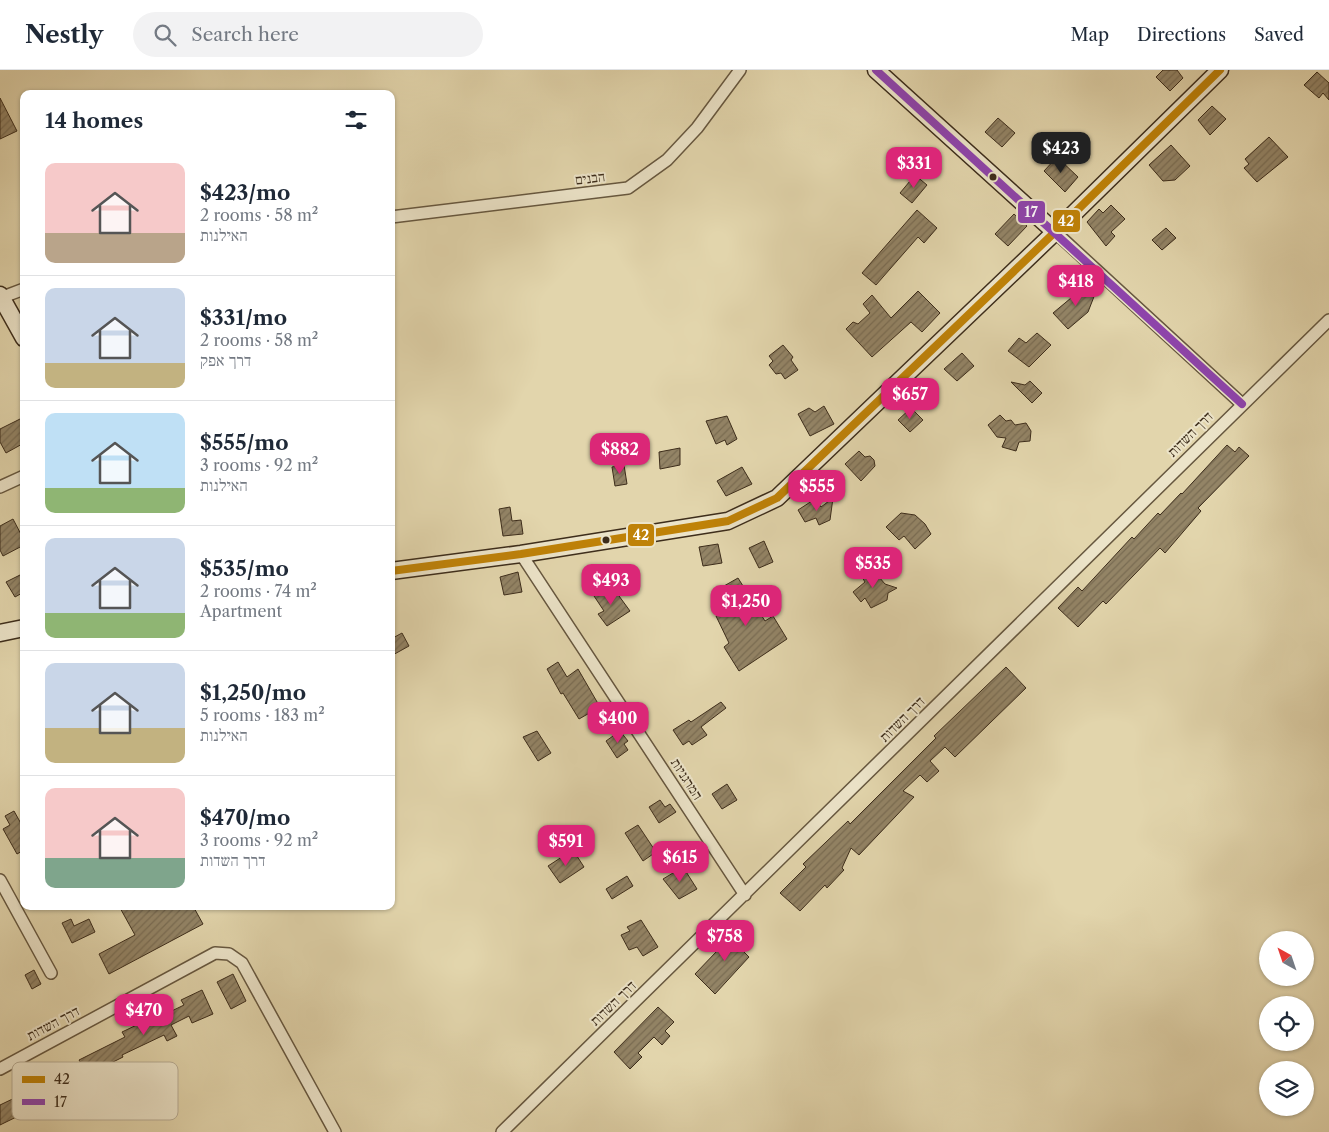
<!DOCTYPE html>
<meta charset="utf-8">
<style>
:root{--surface:#fff;--page:#f2f2f3;--text:#1f2937;--muted:#747a83;--line:#e0e1e3;--accent:#db2777}
body{margin:0;font-family:"Libre Caslon Text","Frank Ruhl Libre",serif;background:var(--page);color:var(--text);height:100vh;display:flex;flex-direction:column;font-size:19px;white-space:nowrap}
*{box-sizing:border-box;margin:0}
p{font-size:16px;color:var(--muted)}
.icon{flex:none;width:28px;height:28px;fill:none;stroke:currentColor;stroke-width:2;stroke-linecap:round;stroke-linejoin:round}
.map{position:relative;flex:1;overflow:hidden}
.details{position:absolute;left:20px;top:20px;width:375px;height:820px;display:flex;flex-direction:column;background:var(--surface);border-radius:10px;box-shadow:0 1px 4px #0004}
.details>*{flex:none}
.needle{width:32px;rotate:320deg}
.controls{position:absolute;left:1259px;top:861px;display:grid;gap:10px}
.controls a{display:grid;place-items:center;width:55px;height:55px;border-radius:50%;background:var(--surface);box-shadow:0 1px 4px #0004;font-size:25px}
.price{position:absolute;translate:-50% -42px;padding:0 11px;border-radius:10px;background:var(--accent);color:#fff;font-size:16px;line-height:32px;filter:drop-shadow(0 1px 2px #0008)}
.price::after{content:'';position:absolute;left:50%;top:30px;width:15px;height:11px;margin-left:-8px;background:inherit;clip-path:polygon(0 0,100% 0,50% 100%)}
.price.selected{background:#222;color:#fff}
ul{padding:0;list-style:none}
li{display:flex;align-items:center;gap:15px;height:125px;padding:0 25px}
li+li{border-top:1px solid var(--line)}
li span{display:grid;place-items:center;flex:none;width:140px;height:100px;border-radius:10px;color:#555}
li>.icon{margin-inline-start:auto}
span .icon{width:60px;height:60px;fill:#fffc;stroke-width:1}
li b{font-size:21px}
h2{display:flex;justify-content:space-between;align-items:center;height:60px;padding:0 25px;font-size:21px}
header{display:flex;align-items:center;gap:30px;box-sizing:border-box;height:70px;padding:0 25px;background:var(--surface);border-bottom:1px solid var(--line)}
header strong{font-size:24px}
nav{display:flex;gap:28px;margin-inline-start:auto;font-size:18px}
.search{width:350px;height:45px;background:var(--page);display:flex;align-items:center;gap:12px;box-sizing:border-box;padding:0 18px;border-radius:28px;color:var(--muted);font-size:19px}
.map>svg:first-child{display:block}
</style>
<header>
<strong>Nestly</strong>
<div class="search"><svg class="icon" aria-label="search" viewBox="0 0 24 24"><circle cx="10" cy="10" r="6"/><path d="M15 15l6 6"/></svg>Search here</div>
<nav><a>Map</a><a>Directions</a><a>Saved</a></nav>
</header>
<div class="map">
<svg width="1329" height="1062" viewBox="0 0 1329 1062">
<defs>
<pattern id="building-hatch" width="6" height="6" patternUnits="userSpaceOnUse" patternTransform="scale(1.25)"><rect width="6" height="6" fill="#938466"/><path d="M-1 1l2-2M0 6l6-6M5 7l2-2" fill="none" stroke="#796c53"/></pattern>
</defs>
<rect width="100%" height="100%" fill="#e2d5ac"/>
<filter id="stains"><feTurbulence type="fractalNoise" baseFrequency=".004" numOctaves="4"/><feColorMatrix values="0 0 0 0 .2 0 0 0 0 .09 0 0 0 0 .02 0 0 0 .5 -.17"/></filter>
<radialGradient id="worn" r=".72"><stop offset=".6" stop-color="#630" stop-opacity="0"/><stop offset="1" stop-color="#630" stop-opacity=".3"/></radialGradient>
<path fill="url(#building-hatch)" stroke="#3d2d1b" d="M1163,0h14l6,8 -13,13 -14,-14z
M1317,2l12,11v17l-6,-7 -4,5 -15,-13z
M0,28l17,33 -17,8z
M1212,36l14,13 -16,16 -12,-15z
M998,48l17,15 -13,14 -17,-15z
M1269,67l19,20 -31,25 -13,-14 5,-4 -4,-5z
M1171,75l19,21 -15,14 -12,1 -14,-16z
M1057,87l21,20 -13,15 -21,-21z
M915,105l12,10 -15,18 -12,-10z
M1111,135l14,14 -14,13 4,4 -9,10 -19,-24 12,-13 4,4z
M917,140l20,18 -13,15 -6,-6 -42,48 -14,-12z
M1014,144l13,12 -19,20 -13,-12z
M1166,158l10,10 -14,12 -10,-10z
M1084,212l11,12 -7,18 -20,17 -15,-16 18,-15z
M918,221l22,22 -18,19 -11,-10 -39,35 -26,-28 7,-7 5,2 12,-11 -7,-9 9,-9 19,23z
M1037,263l14,12 -22,22 -21,-16 11,-13 7,5z
M783,275l10,12 -2,3 7,10 -13,9 -4,-6 -5,1 -7,-9 4,-4 -4,-5z
M962,283l12,13 -17,15 -13,-12z
M1030,311l12,12 -10,10 -21,-21 14,3z
M824,336l10,18 -24,12 -12,-22 11,-6 6,4z
M911,338l12,12 -13,12 -12,-12z
M1000,345l6,6 5,-1 4,5 11,-2 5,8 -1,10 -11,1 -3,9 -14,-4 4,-9 -9,-1 -9,-12z
M727,346l10,23 -10,6 -2,-5 -9,4 -10,-23z
M24,347v26l-18,10 -6,-11v-13z
M1227,375l8,7 4,-5 10,9 -51,52 3,3 -36,42 -5,-5 -54,56 -3,-3 -25,26 -20,-19 20,-21 4,4 50,-54 2,2 24,-26 2,2 21,-22 1,1z
M680,378v17l-20,4 -1,-17z
M859,381l6,6 5,-1 4,4 1,6 -14,15 -16,-17z
M624,395l3,19 -12,2 -3,-19z
M742,397l10,17 -26,12 -9,-15z
M833,428l-3,22 -11,5 -3,-7 -11,4 -7,-12 17,-11 6,8z
M510,437l2,14 9,-1 2,14 -20,2 -4,-27z
M901,443l14,2 10,9 6,10 -16,15 -11,-13 -5,4 -13,-13z
M13,449l11,21v5l-21,11 -3,-6v-24z
M764,471l9,21 -14,6 -10,-20z
M718,474l4,19 -19,3 -4,-19z
M873,497l7,5 -1,5 6,7 12,4 -9,5 -1,7 -16,8 -6,-10 -4,4 -8,-10 12,-10 -3,-5z
M518,502l4,20 -18,3 -4,-18z
M24,503v19l-9,5 -9,-15z
M738,508l27,43 8,-5 14,23 -48,32 -15,-24 5,-4 -13,-27 11,-6 -10,-20z
M611,515l19,26 -23,15 -9,-12 6,-3 -10,-15z
M402,563l7,13 -18,10v-17z
M558,592l9,15 11,-8 22,38 -21,12 -16,-26 -2,1 -14,-25z
M1006,597l20,21 -71,69 -10,-10 -15,14 9,10 -12,11 -7,-7 -17,16 11,6 -55,58 -8,-7 -9,20 2,2 -17,18 -2,-3 -25,26 -20,-18 26,-26 -3,-3 45,-43 2,3 86,-86 -2,-2z
M721,632l5,6 -25,19 6,8 -15,10 -3,-4 -6,4 -10,-15 16,-10 2,2z
M537,661l14,22 -13,8 -15,-24z
M620,661l8,10 -4,3 4,6 -11,8 -11,-17z
M727,714l10,16 -15,9 -10,-15z
M660,730l5,7 5,-3 6,8 -17,11 -10,-16z
M14,741l10,18v21l-7,4 -14,-25 7,-4 -5,-9z
M638,755l18,27 -13,9 -18,-28z
M568,783h7l9,14 -24,16 -12,-17z
M683,797l14,22 -18,10 -16,-20z
M627,806l6,10 -21,13 -6,-10z
M119,836h74l10,18 -94,50 -10,-20 36,-19z
M71,849l3,7 15,-7 6,13 -23,11 -10,-20z
M641,850l17,27 -15,9 -6,-9 -8,3 -8,-15 9,-4 -3,-4z
M738,859l13,13 -8,9 6,6 -34,37 -20,-20z
M34,900l7,14 -9,5 -7,-14z
M233,904l13,27 -15,8 -14,-27z
M202,920l11,24 -21,9 -3,-7 -18,9 6,11 -10,5 -3,-6 -42,20 1,2 -22,11 4,10 -15,8 -10,-20 2,-1 -3,-5 46,-23 -3,-5 21,-10 2,2 39,-19 -3,-5z
M658,937l16,15 -9,9 5,5 -8,9 -8,-8 -16,16 4,4 -12,12 -16,-17z
M62,1000l14,30 -11,6 -2,-4 -7,3 -3,-6 -53,26v-20l46,-22 -3,-5z"/>
<g fill="none" stroke-linecap="round" stroke-linejoin="round">
<defs>
<path id="street" d="M391,147l237,-29 39,-28 30,-32 43,-58
M1055,162l187,172
M0,228l24,-9
M0,417l24,-11
M521,484l224,341
M0,810l51,93
M0,999l215,-116 14,1 13,9 93,169
M502,1062l827,-812"/>
<path id="secondary" d="M876,0l179,162
M0,225l24,43
M391,501l130,-17 207,-33 49,-23 278,-266 165,-162
M0,563l24,-5"/>
</defs>
<use href="#street" stroke="#66573f" stroke-width="14"/>
<use href="#secondary" stroke="#3d2d1b" stroke-width="19"/>
<use href="#street" stroke="#ece4c9" stroke-width="11"/>
<use href="#secondary" stroke="#ece4c9" stroke-width="16"/>
<defs>
<path id="bus-1" d="M391,501l130,-17 207,-33 49,-23 278,-266 165,-162"/>
<path id="bus-2" d="M876,0l366,334"/>
</defs>
<use href="#bus-1" stroke="#ece4c9" stroke-width="11"/>
<use href="#bus-2" stroke="#ece4c9" stroke-width="11"/>
<use href="#bus-1" stroke="#bf8208" stroke-width="8"/>
<use href="#bus-2" stroke="#8e44ad" stroke-width="8"/>
</g>
<g fill="#3d2d1b" stroke="#ece4c9" stroke-width="2">
<circle cx="993" cy="107" r="4.5"/>
<circle cx="606" cy="470" r="4.5"/>
</g>
<g text-anchor="middle" dominant-baseline="central" stroke-width="4" stroke-linejoin="round" paint-order="stroke">
<g font-size="14" fill="#3d2d1b" stroke="#ece4c9">
<text transform="translate(590 108) rotate(-7)">הבנים</text>
<text transform="translate(1190 364) rotate(-45)">דרך השדות</text>
<text transform="translate(902 649) rotate(-45)">דרך השדות</text>
<text transform="translate(687 709) rotate(57)">המרגניות</text>
<text transform="translate(613 933) rotate(-44)">דרך השדות</text>
<text transform="translate(53 953) rotate(-28)">דרך השדות</text>
</g>
</g>
<rect x="12" y="992" width="166" height="58" rx="8" fill="#ece4c9" stroke="#b8ad95" stroke-width="1"/>
<rect x="22" y="1006" width="23" height="7" fill="#bf8208"/>
<rect x="22" y="1029" width="23" height="6" fill="#8e44ad"/>
<g font-size="14" fill="#3d2d1b">
<text x="54" y="1014">42</text>
<text x="54" y="1037">17</text>
</g>
<g stroke="#ece4c9" stroke-width="2">
<rect x="1017" y="130" width="29" height="24" rx="5" fill="#8e44ad"/>
<rect x="1052" y="139" width="29" height="24" rx="5" fill="#bf8208"/>
<rect x="627" y="453" width="28" height="24" rx="5" fill="#bf8208"/>
</g>
<g font-size="14" text-anchor="middle" font-weight="bold" fill="#fff">
<text x="1031" y="147">17</text>
<text x="1066" y="156">42</text>
<text x="641" y="470">42</text>
</g>
<rect width="100%" height="100%" filter="url(#stains)"/>
<rect width="100%" height="100%" fill="url(#worn)"/>
</svg>
<div class="controls">
<a><svg class="needle" viewBox="-14 -14 28 28"><path d="M0-13l5 13h-10z" fill="#e53935"/><path d="M0 13l5-13h-10z" fill="#747a83"/></svg></a>
<a><svg class="icon" aria-label="locate" viewBox="0 0 24 24"><circle cx="12" cy="12" r="6"/><path d="M12 2v4M12 18v4M2 12h4M18 12h4"/></svg></a>
<a><svg class="icon" aria-label="layers" viewBox="0 0 24 24"><path d="M12 4l9 5-9 5-9-5zM3 14l9 5 9-5"/></svg></a>
</div>
<b class="price selected" style="left:1061px;top:104px">$423</b>
<b class="price" style="left:914px;top:119px">$331</b>
<b class="price" style="left:1076px;top:237px">$418</b>
<b class="price" style="left:910px;top:350px">$657</b>
<b class="price" style="left:620px;top:405px">$882</b>
<b class="price" style="left:817px;top:442px">$555</b>
<b class="price" style="left:873px;top:519px">$535</b>
<b class="price" style="left:611px;top:536px">$493</b>
<b class="price" style="left:746px;top:557px">$1,250</b>
<b class="price" style="left:618px;top:674px">$400</b>
<b class="price" style="left:566px;top:797px">$591</b>
<b class="price" style="left:680px;top:813px">$615</b>
<b class="price" style="left:725px;top:892px">$758</b>
<b class="price" style="left:144px;top:966px">$470</b>
<section class="details">
<h2>14 homes<svg class="icon" aria-label="filters" viewBox="0 0 24 24"><path d="M4 7h16M4 17h16"/><circle cx="9" cy="7" r="2"/><circle cx="15" cy="17" r="2"/></svg></h2>
<ul>
<li><span style="background:linear-gradient(#f6c9c9 70%,#b9a48a 0)"><svg class="icon" aria-label="home" viewBox="0 0 24 24"><path d="M3 11l9-7 9 7M6 9v11h12V9"/></svg></span><div><b>$423/mo</b><p>2 rooms · 58 m²</p><p>האילנות</p></div></li>
<li><span style="background:linear-gradient(#c9d6e8 75%,#c2b280 0)"><svg class="icon" aria-label="home" viewBox="0 0 24 24"><path d="M3 11l9-7 9 7M6 9v11h12V9"/></svg></span><div><b>$331/mo</b><p>2 rooms · 58 m²</p><p>דרך אפק</p></div></li>
<li><span style="background:linear-gradient(#bfe0f5 75%,#8fb573 0)"><svg class="icon" aria-label="home" viewBox="0 0 24 24"><path d="M3 11l9-7 9 7M6 9v11h12V9"/></svg></span><div><b>$555/mo</b><p>3 rooms · 92 m²</p><p>האילנות</p></div></li>
<li><span style="background:linear-gradient(#c9d6e8 75%,#8fb573 0)"><svg class="icon" aria-label="home" viewBox="0 0 24 24"><path d="M3 11l9-7 9 7M6 9v11h12V9"/></svg></span><div><b>$535/mo</b><p>2 rooms · 74 m²</p><p>Apartment</p></div></li>
<li><span style="background:linear-gradient(#c9d6e8 65%,#c2b280 0)"><svg class="icon" aria-label="home" viewBox="0 0 24 24"><path d="M3 11l9-7 9 7M6 9v11h12V9"/></svg></span><div><b>$1,250/mo</b><p>5 rooms · 183 m²</p><p>האילנות</p></div></li>
<li><span style="background:linear-gradient(#f6c9c9 70%,#7fa58c 0)"><svg class="icon" aria-label="home" viewBox="0 0 24 24"><path d="M3 11l9-7 9 7M6 9v11h12V9"/></svg></span><div><b>$470/mo</b><p>3 rooms · 92 m²</p><p>דרך השדות</p></div></li>
</ul>
</section>
</div>
